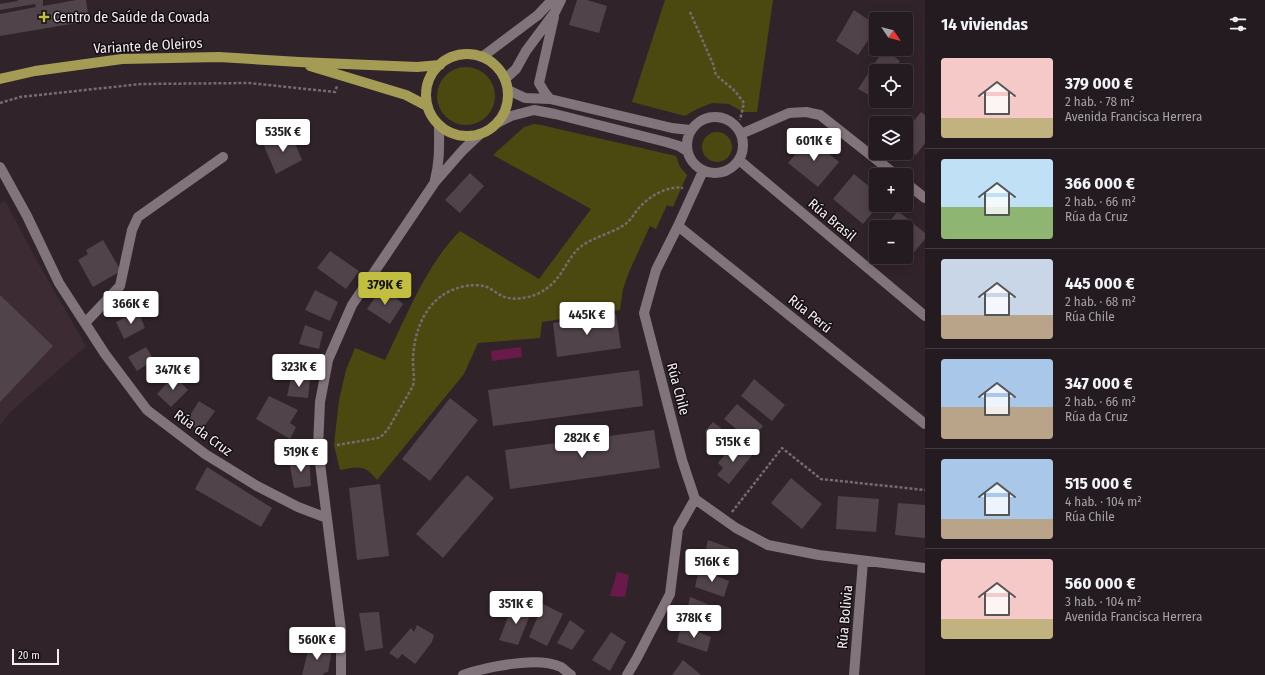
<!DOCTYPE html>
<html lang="es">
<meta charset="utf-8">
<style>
:root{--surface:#241b20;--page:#2c2429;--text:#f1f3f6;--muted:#a3a1a5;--line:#41393e;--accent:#c1be40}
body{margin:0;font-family:"Fira Sans Condensed",sans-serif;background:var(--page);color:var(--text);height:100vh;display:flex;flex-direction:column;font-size:15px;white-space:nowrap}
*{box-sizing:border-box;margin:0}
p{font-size:13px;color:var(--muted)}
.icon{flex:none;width:22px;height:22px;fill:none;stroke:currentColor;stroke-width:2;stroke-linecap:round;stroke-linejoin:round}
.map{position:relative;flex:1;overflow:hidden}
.details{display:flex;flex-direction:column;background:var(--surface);width:340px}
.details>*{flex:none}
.needle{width:26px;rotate:125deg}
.fabs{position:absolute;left:869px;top:12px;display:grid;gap:8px}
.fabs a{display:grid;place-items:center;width:44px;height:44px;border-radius:4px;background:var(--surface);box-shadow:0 2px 10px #0003,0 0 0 1px var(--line);font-size:20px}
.scale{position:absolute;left:12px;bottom:10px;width:47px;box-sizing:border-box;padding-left:4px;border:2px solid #f5edf1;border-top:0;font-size:11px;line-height:14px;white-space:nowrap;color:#f5edf1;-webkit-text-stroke:3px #150f12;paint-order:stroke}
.price{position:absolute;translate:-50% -34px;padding:0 9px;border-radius:4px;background:#fff;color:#222;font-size:13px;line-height:26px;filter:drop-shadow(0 1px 2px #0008)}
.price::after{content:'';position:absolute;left:50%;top:24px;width:12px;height:9px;margin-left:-6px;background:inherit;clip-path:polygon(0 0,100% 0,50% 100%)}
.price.current{background:var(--accent);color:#111}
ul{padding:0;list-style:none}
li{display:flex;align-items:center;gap:12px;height:100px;padding:0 16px}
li+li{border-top:1px solid var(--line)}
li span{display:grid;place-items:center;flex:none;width:112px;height:80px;border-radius:4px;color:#555}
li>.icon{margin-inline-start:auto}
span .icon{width:48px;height:48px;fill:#fffc;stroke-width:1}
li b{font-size:17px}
h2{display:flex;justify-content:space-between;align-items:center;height:48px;padding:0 16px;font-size:17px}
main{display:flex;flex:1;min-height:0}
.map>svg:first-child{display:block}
</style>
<main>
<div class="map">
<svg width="925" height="675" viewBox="0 0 925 675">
<rect width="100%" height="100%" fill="#30242a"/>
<path fill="#3d2b34" d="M5,201l32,60 49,85 -76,66 -10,14v-222z"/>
<path fill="#4b4910" d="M665,0h108l-16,112h-14l-14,-8 -17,-1 -15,6 -12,7 -53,-14z
M437 96a29 29 0 1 1 58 0a29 29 0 1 1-58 0Z
M534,124l7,1 135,31 4,11 7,8 -14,32 -6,-2 -11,24 -6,-3 -21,46 -6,17 -3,21 -78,12 -2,16 -62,5 -14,31 -87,106c-13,-16 -18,-13 -37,-10l-6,-25 5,-45 7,-30 9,-22 30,12c21,-43 41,-95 75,-129l79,48 52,-70 -98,-54 31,-28z
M702 147a15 15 0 1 1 30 0a15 15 0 1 1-30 0Z"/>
<path fill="#6a1a4a" d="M521,347l1,10 -30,4 -1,-10z
M617,572l12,3 -4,22 -15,-1z"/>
<path fill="#504349" d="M17,0h26v6l33,-6h10l3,21 -89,15v-22l36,-7 -1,-3 -35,6v-6l18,-3z
M577,0h10l20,6 -8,27 -30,-8z
M854,10l22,15v4l-18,26 -22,-14z
M884,49l16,12 -6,10h-18v28l-18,-10z
M921,112l4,3v28l-9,12 -10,-7v-17z
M290,131l12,29 -26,14 -12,-28z
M809,138l30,24 -21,25 -30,-24z
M470,173l14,13 -24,27 -15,-13z
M854,174l22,18v13h3l-16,19 -30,-25z
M898,211l27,22v6l-18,22 -5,-4h4v-30h-21z
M103,240l18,31 -28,16 -15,-27 10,-6 -2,-4z
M330,251l29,20 -13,18 -29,-21z
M383,286l20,18 -13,20 -23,-15z
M315,290l23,12 -8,19 -25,-11z
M0,295l53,51 -53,56z
M138,311l7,17 -21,11 -8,-17z
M616,314l5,34 -64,9 -4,-34z
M305,325l18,7 -4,17 -20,-5z
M146,347l8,13 -17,11 -9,-14z
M639,370l4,36 -150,20 -5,-36z
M174,375l14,15 -17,17 -14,-13z
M291,378l19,2 -2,18 -21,-2z
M754,379l31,26 -13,16 -31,-25z
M269,396l29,14 -8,13 6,4 -6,12 -34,-20z
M450,398l28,22 -48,61 -28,-22z
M199,401l16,10 -14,20 -15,-9z
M737,404l26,22 -12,15 -27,-22z
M713,422l17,13 -16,20 -9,-24z
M654,430l6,38 -150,21 -5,-39z
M742,445l11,9 -24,30 -12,-9 6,-7 -5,-5 13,-16 6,4z
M309,457l2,29 -17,2 -5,-27z
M207,467l65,41 -11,19 -66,-38z
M467,475l27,23 -51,60 -27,-24z
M791,478l31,26 -20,25 -31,-26z
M380,484l9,72 -32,4 -8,-72z
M838,496l41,3 -3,33 -40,-3z
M898,503l27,2v33l-30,-3z
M708,540l30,11 -5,16 -29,-10z
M699,569l30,12 -5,16 -29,-10z
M690,597l30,12 -4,16 -30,-10z
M543,604l20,10 -16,32 -18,-9z
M513,605l19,5 -14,35 -19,-5z
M379,612l4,36 -18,3 -6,-38z
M570,620l15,11 -13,19 -15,-7z
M417,625l17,10 -2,7 -17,22 -13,-10 -4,5 -9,-6 22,-25 3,4z
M681,625l30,12 -4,15 -30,-10z
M611,632l15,10 -16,29 -18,-11z
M310,643l22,7 -4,22 -4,1 -1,2h-21z
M683,660l18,15h-29z"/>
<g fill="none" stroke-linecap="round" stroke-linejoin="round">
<path stroke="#756b70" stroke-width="2.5" stroke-dasharray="3 2" stroke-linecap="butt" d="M690,12l23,52 3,11 19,16 9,12 -4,17
M0,103l20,-6 121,-13 108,-1 86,9 2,-6
M337,445l41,-7 5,-3 5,-6 25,-43c2,-9 0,-16 0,-24 0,-24 8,-50 27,-65 12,-9 30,-14 44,-11 7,2 12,7 18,10 13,6 33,1 44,-7 15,-11 19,-25 30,-38 12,-13 33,-16 48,-26 8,-5 11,-14 18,-20 9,-10 28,-20 41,-17
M732,512l50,-64 39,31 104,11"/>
<path stroke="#82747b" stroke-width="10" d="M482,57l56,-42 14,-15
M505,79l11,-10 10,-18 29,-39 6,-12
M508,90l17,8 25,1 122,29 18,2
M550,99l-5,-6 -6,-10 15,-66
M687 145a28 28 0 1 1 56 0a28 28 0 1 1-56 0Z
M499,122l12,-6 23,-6 21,4 111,28 13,4 8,5
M741,134l48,-21 17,-1 14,3 76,60
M739,160l186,156
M0,167l27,49 32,67 46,71 42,56 58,44 52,32 41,21 29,11
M703,171l-25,55 -22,44 -12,43 38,147 13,39 41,29 32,17 51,10 106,13
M435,180c5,-19 4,-36 4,-55
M906,183l19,15
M678,226l247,198
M85,323l35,-37 12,-56 6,-13 85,-60
M341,675v-45l-23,-183 2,-45 8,-42 24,-55 83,-123 28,-32 17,-16
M463,675c24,-8 74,-19 98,-8 3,2 7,6 10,8
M627,675l10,-17 33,-64 8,-65 17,-30
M854,675l9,-114"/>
<path stroke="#a49c54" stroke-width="10" d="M426 95a41 41 0 1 1 82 0a41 41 0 1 1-82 0Z
M310,66l96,29 21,11
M0,79l35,-8 87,-12 97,-2 80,5 118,5 23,-2"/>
</g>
<path fill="#c1be40" stroke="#150f12" stroke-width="1.5" d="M42 11h4v4h4v4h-4v4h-4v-4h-4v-4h4z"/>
<g text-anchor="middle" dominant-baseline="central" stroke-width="3" stroke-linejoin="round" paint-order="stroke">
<g font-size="14" fill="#f5edf1" stroke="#150f12" text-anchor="start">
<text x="53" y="17">Centro de Saúde da Covada</text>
</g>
<g font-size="14" fill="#f5edf1" stroke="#150f12">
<text transform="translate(148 46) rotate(-3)">Variante de Oleiros</text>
<text transform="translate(832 220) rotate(40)">Rúa Brasil</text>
<text transform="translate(810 314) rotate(39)">Rúa Perú</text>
<text transform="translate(678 389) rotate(75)">Rúa Chile</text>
<text transform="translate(203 433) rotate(36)">Rúa da Cruz</text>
<text transform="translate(845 617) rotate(-85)">Rúa Bolivia</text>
</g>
</g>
</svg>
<div class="fabs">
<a><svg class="needle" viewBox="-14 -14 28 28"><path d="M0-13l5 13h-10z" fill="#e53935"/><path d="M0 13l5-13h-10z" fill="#a3a1a5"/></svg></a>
<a><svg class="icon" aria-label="locate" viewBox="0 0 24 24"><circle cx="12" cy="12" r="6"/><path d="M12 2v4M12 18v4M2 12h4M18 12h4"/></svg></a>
<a><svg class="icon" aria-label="layers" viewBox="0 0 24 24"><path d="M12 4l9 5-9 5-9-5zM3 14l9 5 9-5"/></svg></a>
<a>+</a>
<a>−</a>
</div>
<div class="scale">20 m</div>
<b class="price" style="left:283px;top:153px">535K €</b>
<b class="price" style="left:814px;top:162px">601K €</b>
<b class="price current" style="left:385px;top:306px">379K €</b>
<b class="price" style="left:131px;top:325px">366K €</b>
<b class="price" style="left:587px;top:336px">445K €</b>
<b class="price" style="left:299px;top:388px">323K €</b>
<b class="price" style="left:173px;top:391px">347K €</b>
<b class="price" style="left:582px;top:459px">282K €</b>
<b class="price" style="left:733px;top:463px">515K €</b>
<b class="price" style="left:301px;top:473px">519K €</b>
<b class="price" style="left:712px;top:583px">516K €</b>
<b class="price" style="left:516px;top:625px">351K €</b>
<b class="price" style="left:694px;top:639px">378K €</b>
<b class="price" style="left:317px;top:661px">560K €</b>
</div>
<section class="details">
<h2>14 viviendas<svg class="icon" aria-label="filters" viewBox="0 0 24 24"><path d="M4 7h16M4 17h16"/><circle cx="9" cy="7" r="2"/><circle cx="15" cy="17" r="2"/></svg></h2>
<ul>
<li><span style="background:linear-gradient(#f6c9c9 75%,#c2b280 0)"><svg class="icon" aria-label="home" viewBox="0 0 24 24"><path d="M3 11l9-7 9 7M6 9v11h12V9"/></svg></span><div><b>379 000 €</b><p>2 hab. · 78 m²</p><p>Avenida Francisca Herrera</p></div></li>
<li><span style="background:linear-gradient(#bfe0f5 60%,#8fb573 0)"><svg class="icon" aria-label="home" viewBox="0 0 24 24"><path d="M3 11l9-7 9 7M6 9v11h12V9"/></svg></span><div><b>366 000 €</b><p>2 hab. · 66 m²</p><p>Rúa da Cruz</p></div></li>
<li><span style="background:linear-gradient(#c9d6e8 70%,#b9a48a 0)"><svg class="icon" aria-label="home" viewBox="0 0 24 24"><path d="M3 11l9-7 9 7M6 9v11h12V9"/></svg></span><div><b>445 000 €</b><p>2 hab. · 68 m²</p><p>Rúa Chile</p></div></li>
<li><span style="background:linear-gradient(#a9c7e8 60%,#b9a48a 0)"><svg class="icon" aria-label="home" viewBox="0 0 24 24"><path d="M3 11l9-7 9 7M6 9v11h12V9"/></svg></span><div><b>347 000 €</b><p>2 hab. · 66 m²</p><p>Rúa da Cruz</p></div></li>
<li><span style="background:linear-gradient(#a9c7e8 75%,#b9a48a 0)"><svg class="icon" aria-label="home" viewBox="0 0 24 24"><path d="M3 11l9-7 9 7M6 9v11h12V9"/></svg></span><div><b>515 000 €</b><p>4 hab. · 104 m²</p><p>Rúa Chile</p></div></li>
<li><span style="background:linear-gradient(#f6c9c9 75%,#c2b280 0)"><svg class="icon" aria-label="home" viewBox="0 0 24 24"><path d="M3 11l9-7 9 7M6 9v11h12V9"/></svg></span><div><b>560 000 €</b><p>3 hab. · 104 m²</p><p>Avenida Francisca Herrera</p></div></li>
</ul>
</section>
</main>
